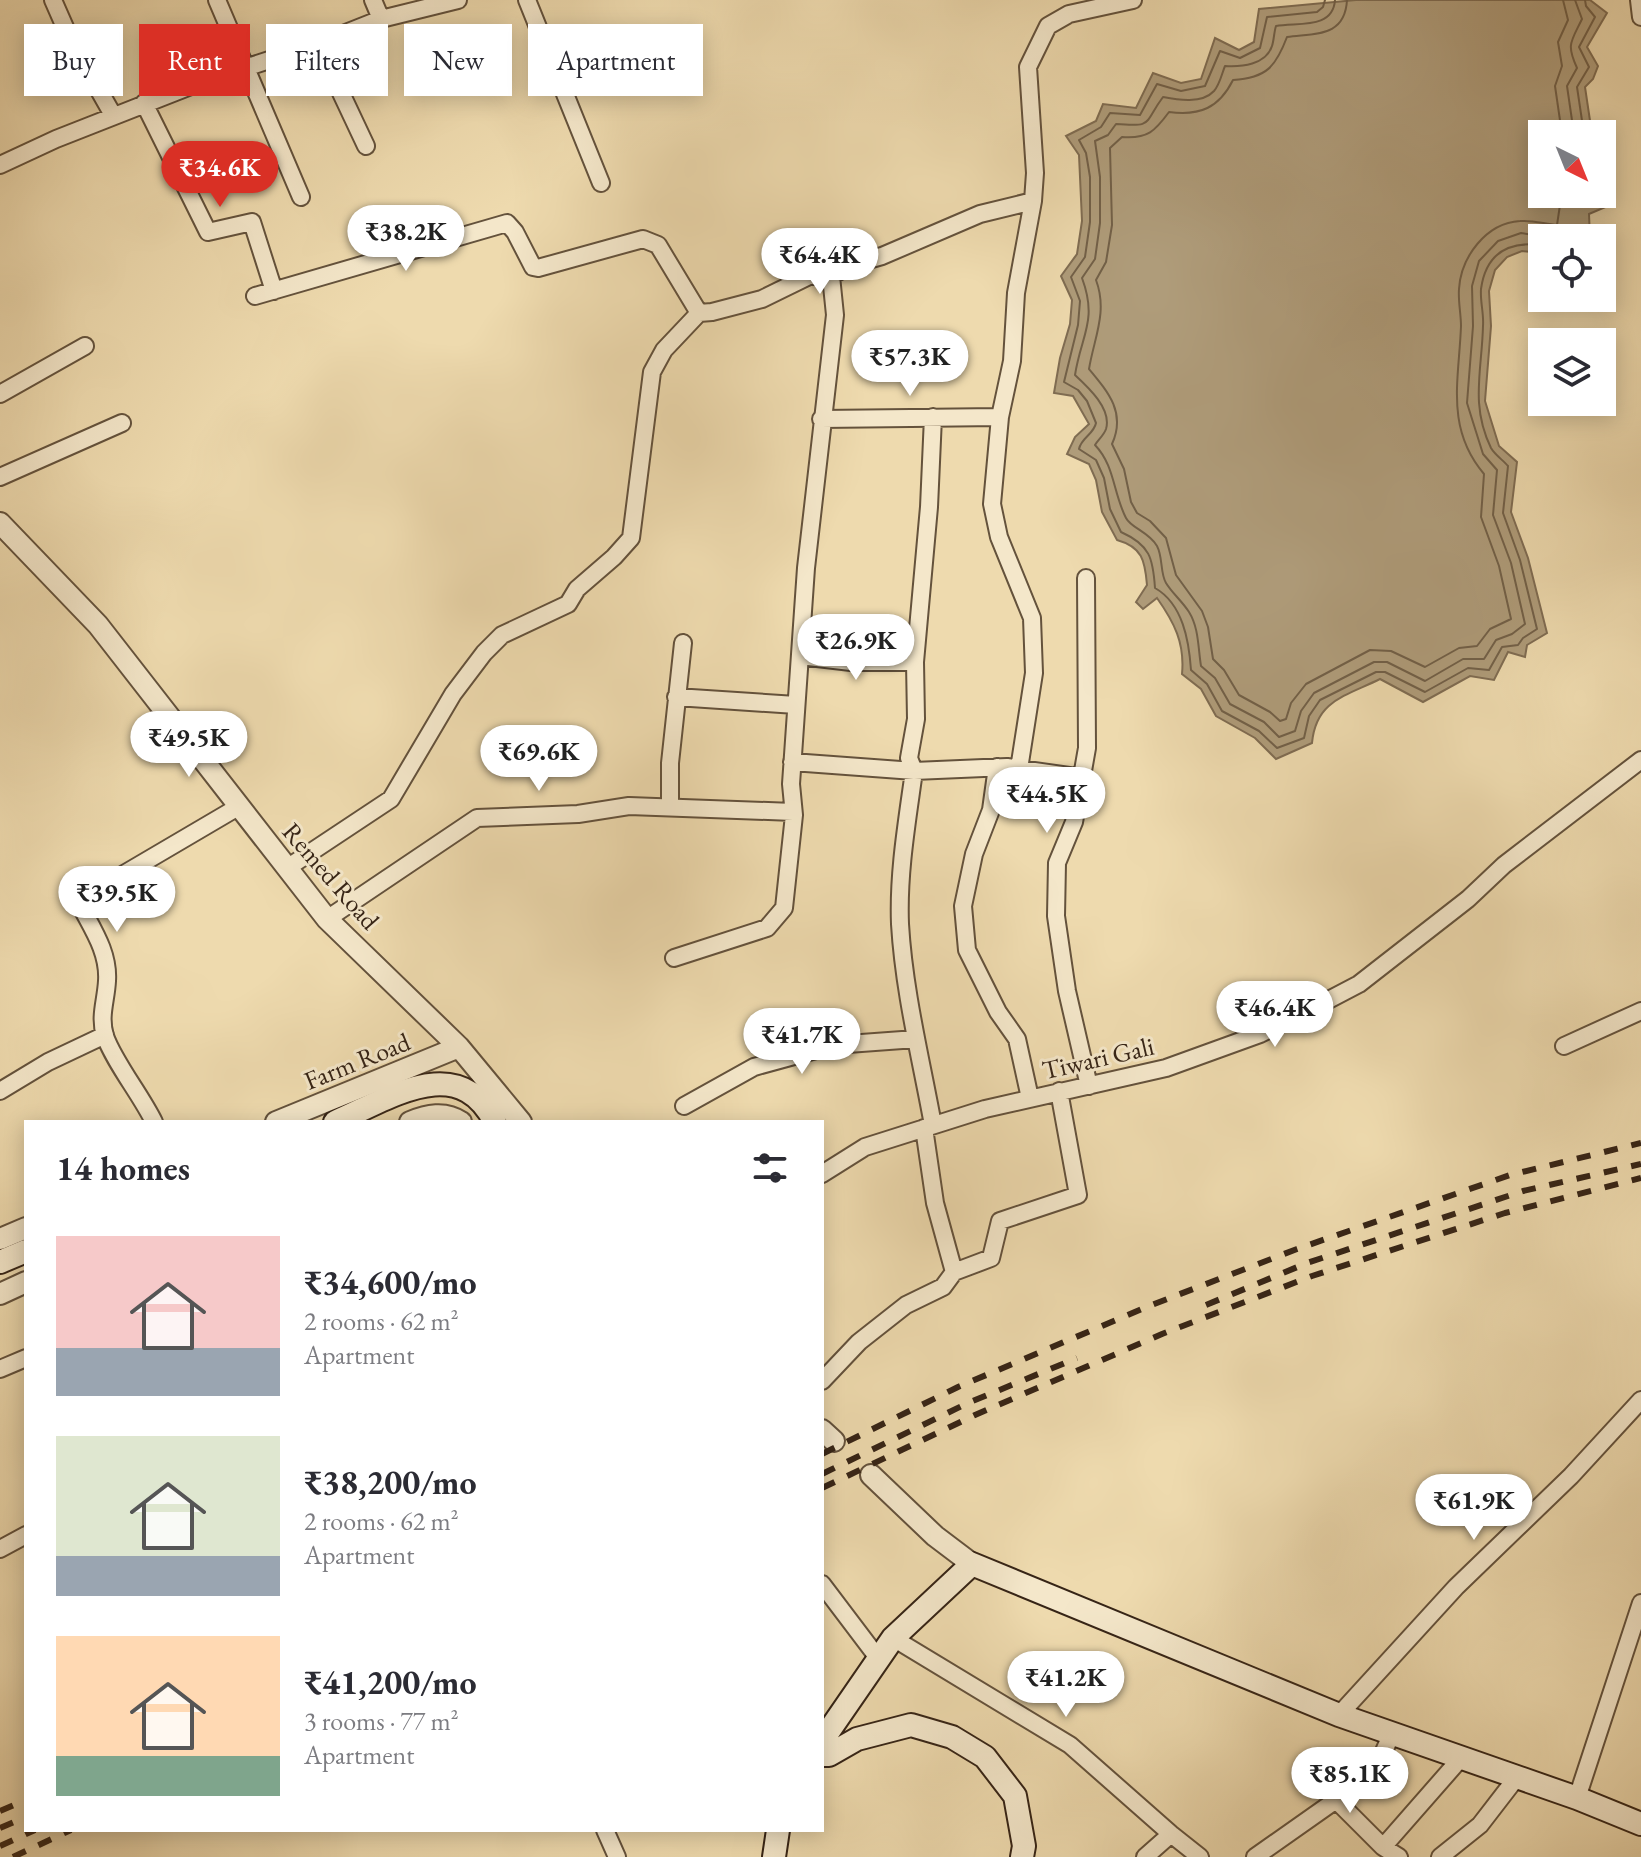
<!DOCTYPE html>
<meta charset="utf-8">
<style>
:root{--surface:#fff;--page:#f7f7f7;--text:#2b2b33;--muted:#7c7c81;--accent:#d93025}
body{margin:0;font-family:"EB Garamond",serif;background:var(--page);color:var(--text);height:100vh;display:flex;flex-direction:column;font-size:30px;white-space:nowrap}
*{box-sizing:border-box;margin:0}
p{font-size:26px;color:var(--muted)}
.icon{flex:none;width:44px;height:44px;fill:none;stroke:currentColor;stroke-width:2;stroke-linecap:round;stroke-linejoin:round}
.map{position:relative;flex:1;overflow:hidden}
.sheet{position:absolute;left:24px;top:1120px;width:800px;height:712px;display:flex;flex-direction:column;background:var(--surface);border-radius:0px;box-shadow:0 4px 20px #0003}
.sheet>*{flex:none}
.hud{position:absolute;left:24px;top:24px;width:800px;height:72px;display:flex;gap:16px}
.needle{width:52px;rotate:137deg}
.fabs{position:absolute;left:1528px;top:120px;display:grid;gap:16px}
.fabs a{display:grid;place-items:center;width:88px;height:88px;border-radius:0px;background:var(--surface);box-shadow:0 4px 20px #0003;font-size:40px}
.price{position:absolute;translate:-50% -68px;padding:0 18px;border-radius:28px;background:#fff;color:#222;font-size:26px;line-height:52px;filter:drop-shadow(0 2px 4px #0008)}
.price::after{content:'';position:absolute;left:50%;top:48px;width:24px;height:18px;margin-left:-12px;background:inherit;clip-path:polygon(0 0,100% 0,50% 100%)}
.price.selected{background:var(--accent);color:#fff}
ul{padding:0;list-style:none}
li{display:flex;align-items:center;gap:24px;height:200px;padding:0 32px}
li span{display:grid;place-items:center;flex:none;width:224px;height:160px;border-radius:0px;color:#555}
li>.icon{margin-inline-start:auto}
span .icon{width:96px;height:96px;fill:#fffc;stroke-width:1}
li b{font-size:34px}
h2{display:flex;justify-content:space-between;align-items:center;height:96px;padding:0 32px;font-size:34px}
.chip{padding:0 28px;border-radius:0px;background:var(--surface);box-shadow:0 4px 20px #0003;font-size:28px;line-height:72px}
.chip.selected{background:var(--accent);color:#fff}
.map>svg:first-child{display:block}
</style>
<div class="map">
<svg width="1641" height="1857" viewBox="0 0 1641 1857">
<rect width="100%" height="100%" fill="#eedaae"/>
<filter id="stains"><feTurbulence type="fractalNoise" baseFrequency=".0025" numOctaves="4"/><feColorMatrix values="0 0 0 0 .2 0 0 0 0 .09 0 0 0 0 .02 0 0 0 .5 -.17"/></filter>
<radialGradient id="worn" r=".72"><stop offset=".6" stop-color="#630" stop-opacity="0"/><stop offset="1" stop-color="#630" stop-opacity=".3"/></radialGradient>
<path fill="#af9c7a" stroke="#7f6c52" stroke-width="2" d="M1356,0h234l17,13 -20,34 11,19 -5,13 -8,8 7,47h-50v60h60v-5l6,17 -19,8 1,24h-48v15l-20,-2 -15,6 -12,13 -6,21 2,35 -6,75 14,45 18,16 -6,50 17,46 19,75 -20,12 -2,12 -17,-5 -14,28 -24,-4 -47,26 -43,-23c-34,17 -64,21 -68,64l-36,16 -21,-21 -39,-22 -15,-27 -19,-15c3,-31 -8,-52 -25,-76l-14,11 -7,-7 11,-17c-2,-25 -5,-38 -30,-45l-15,-28 -6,-32 -7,-16 -22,-10 8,-17 14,-13 -16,-28 -19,-3 6,-35 10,-34 2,-24 -11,-24 16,-22 5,-33 -3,-66 -13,-19 30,-15 7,-17 33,4 17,-35 28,10 20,-4 14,-41 24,12 15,-8 5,-33z"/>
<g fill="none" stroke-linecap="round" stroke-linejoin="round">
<path stroke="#726048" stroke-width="2" d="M1325,0l-2,7 -6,5 -50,5 -7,31 -20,10 -20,-7 -15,35 -24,5 -24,-7 -17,31 -30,-2 -9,14 -22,13 7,13 4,24v45l-5,35 -14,20 9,24 -2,24 -14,57 14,8 9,11 9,22c-2,11 -15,15 -17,26l17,11 8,18 6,31 11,23c29,13 32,26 34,56 28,16 34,53 36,82l16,14 15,27 37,20 18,17 27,-10 5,-22 11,-16 56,-28h9l40,20 43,-24 21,2 13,-23 16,-2 5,-7 14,-9 -17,-69 -17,-47 5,-47c-5,-6 -13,-11 -17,-18 -21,-43 -9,-78 -8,-122 1,-12 -3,-25 -2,-37 5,-36 28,-48 61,-44
M1335,0c-2,30 -38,22 -59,26 -2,6 -2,14 -4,20 -6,19 -31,21 -47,20 -3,7 -5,18 -11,25 -12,13 -36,9 -51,6 -20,27 -9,30 -47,27l-8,11 -13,6 5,36v46l-5,36 -13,19c16,43 -1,57 -7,97 13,12 37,34 31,54 -2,6 -8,11 -11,16 20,21 18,48 31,73 5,10 23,14 31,28 6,11 3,27 9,37 6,10 16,18 23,29 10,16 9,36 12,54l14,12 15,26 34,18 15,15 16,-6 6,-20 13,-18 60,-31h13l38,19 38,-22h21l12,-19 16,-6 13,-10 -14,-61 -18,-48 4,-45 -14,-16 -16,-51 6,-77 -1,-40 7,-25 19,-20 23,-8 30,5
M1347,0c-2,38 -33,33 -60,37 -11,29 -20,41 -54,43 -14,28 -33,36 -64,32 -14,19 -21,27 -47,25l-12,11 2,77 -6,37 -10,18c12,32 -2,58 -7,89 20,24 37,44 23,75l12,25 7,33 6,11 13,8 16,17 10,37 26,36 6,16 5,32 11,11 15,25 31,17 10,9 6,-2 5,-16 15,-19 64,-34 21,1 34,16 34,-19 18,-2 13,-17 21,-10 -12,-53 -18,-49 3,-43c-39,-46 -25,-94 -23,-148 0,-12 -3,-25 -2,-37 2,-32 27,-66 61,-68 12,-1 25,3 37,4l3,-20 7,-11
M1562,134l-7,-48 7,-20 -4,-24 10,-22 -5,-20
M1574,134l-7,-48 10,-18c-11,-24 -6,-26 5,-49l-7,-19
M1584,134l-7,-47 12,-20 -10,-20 16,-30 -9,-11 -1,-6"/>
<defs>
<path id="minor" d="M53,0l18,41 42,74
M217,0l84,197
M373,0l8,19
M527,0l74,183
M1639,0l2,17
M318,44l48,102
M144,103l64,129 44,-10 22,69
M0,165l56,-26 140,-55 122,-40 63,-25 77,-19
M255,296l252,-73 8,9 18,35 5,1 105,-29 15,6 41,68 13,-1 50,-13 47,-23h22l19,-11 32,-9 98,-42 53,-13
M0,394l85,-48
M933,417l-4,90 -14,155 1,57 -7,39 5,13c-7,51 -16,102 -14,153 4,68 21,135 33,201
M821,419l179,-2
M0,477l122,-54
M1086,578l1,170 -13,74 -17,41 -1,53 11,75 22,95
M800,656l51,6h64
M676,697l120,8
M792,762l122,9 93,-4 76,11
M997,767l-6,43 -17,44 -11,52 4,44 31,62 19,27 13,59
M1019,769l15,-96 -2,-55 -33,-81 -7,-33 8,-87 12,-56 4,-68 17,-92 2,-28 -7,-106 20,-41 21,-12 64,-14
M670,807v-44l13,-120
M287,868l104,-69 62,-105 31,-41 18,-18 66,-31 9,-15 37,-32 17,-19 21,-166 12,-22 35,-37
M327,919l150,-101 101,-4 51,-8 164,6
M674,958l93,-30 17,-20 10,-93 -3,-31 15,-216 29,-253 -4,-39
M1564,1046l77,-35
M0,1091l48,-29 57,-27
M684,1106l70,-39 80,-22 82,-6
M154,1122c-13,-27 -40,-60 -49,-86 -6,-20 1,-35 2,-55 2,-30 -16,-54 -29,-80l160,-94
M822,1174l43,-27 120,-38 181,-41 94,-34 57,-28 42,-22 109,-85 36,-34 137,-105
M954,1272l37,-14 9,-37 78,-26 -19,-104
M0,1369l26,-11
M822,1381l37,-39 47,-37 37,-18 11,-15 -19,-69 -11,-75
M0,1549l26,-14
M822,1584l56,74
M893,1638l177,107 101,89 29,23
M1339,1715l117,-128 115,-111 70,-76
M1577,1798l64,-195
M1336,1800l47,47 16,10
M605,1830l12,27
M1383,1847l78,-89
M1145,1857l26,-23
M1255,1857l81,-57 35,-19 21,-48
M1440,1857l40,-32 37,-48"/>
<path id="tertiary" d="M0,523l98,102 229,294 132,128 62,75
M276,1122l183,-75
M410,1122c17,-7 35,-11 51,0
M0,1239l26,-11
M0,1294l26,-12
M822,1430l12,11
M871,1475l64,61 37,28"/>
<path id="secondary" d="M335,1122c54,-23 123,-72 160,0
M0,1262l26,-11
M822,1741l71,-103 79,-74 367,151 238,83 64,26
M822,1755h7l28,-16 54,-14 41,12 33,20 30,39 9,50 -2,11
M774,1857l4,-27"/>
</defs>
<use href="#minor" stroke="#64523c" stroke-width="20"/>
<use href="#tertiary" stroke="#64523c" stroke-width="24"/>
<use href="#secondary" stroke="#362416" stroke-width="26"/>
<use href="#minor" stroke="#f4e7ca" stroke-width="16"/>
<use href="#tertiary" stroke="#f4e7ca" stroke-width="20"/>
<use href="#secondary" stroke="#f4e7ca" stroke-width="22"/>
<path stroke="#362416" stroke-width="6" stroke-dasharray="14 14" stroke-linecap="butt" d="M1206,1305l101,-42 216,-72 118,-27
M822,1454l136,-67 191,-81 148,-57 213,-74 131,-32
M822,1474l146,-71 109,-45
M822,1488l153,-73 187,-81 150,-58 193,-63 136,-35
M0,1811l26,-11
M0,1828l26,-11
M0,1846l35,-16
M13,1857l58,-27"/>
</g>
<g text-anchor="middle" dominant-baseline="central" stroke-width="6" stroke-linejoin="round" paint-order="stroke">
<g font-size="26" fill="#362416" stroke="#f4e7ca">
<text transform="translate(331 876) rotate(49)">Remed Road</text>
<text transform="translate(1098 1058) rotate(-13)">Tiwari Gali</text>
<text transform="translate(357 1061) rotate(-22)">Farm Road</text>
</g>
</g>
<rect width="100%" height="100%" filter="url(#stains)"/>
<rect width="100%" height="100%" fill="url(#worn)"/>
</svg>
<div class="fabs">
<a><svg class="needle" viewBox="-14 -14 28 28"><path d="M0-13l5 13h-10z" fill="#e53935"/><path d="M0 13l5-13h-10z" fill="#7c7c81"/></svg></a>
<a><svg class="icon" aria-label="locate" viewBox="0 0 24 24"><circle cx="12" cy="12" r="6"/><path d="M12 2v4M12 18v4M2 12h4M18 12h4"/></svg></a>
<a><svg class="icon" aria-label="layers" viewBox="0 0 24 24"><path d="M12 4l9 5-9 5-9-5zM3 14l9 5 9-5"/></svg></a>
</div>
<b class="price selected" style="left:220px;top:209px">₹34.6K</b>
<b class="price" style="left:406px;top:273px">₹38.2K</b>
<b class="price" style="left:820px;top:296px">₹64.4K</b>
<b class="price" style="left:910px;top:398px">₹57.3K</b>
<b class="price" style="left:856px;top:682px">₹26.9K</b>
<b class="price" style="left:189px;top:779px">₹49.5K</b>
<b class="price" style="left:539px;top:793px">₹69.6K</b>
<b class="price" style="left:1047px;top:835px">₹44.5K</b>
<b class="price" style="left:117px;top:934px">₹39.5K</b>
<b class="price" style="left:1275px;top:1049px">₹46.4K</b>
<b class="price" style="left:802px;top:1076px">₹41.7K</b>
<b class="price" style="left:1474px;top:1542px">₹61.9K</b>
<b class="price" style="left:1066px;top:1719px">₹41.2K</b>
<b class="price" style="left:1350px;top:1815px">₹85.1K</b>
<div class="hud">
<a class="chip">Buy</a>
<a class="chip selected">Rent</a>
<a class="chip">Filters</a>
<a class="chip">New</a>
<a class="chip">Apartment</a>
</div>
<section class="sheet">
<h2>14 homes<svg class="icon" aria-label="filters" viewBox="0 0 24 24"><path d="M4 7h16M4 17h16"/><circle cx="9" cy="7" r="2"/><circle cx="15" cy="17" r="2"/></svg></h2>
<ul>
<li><span style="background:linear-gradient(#f6c9c9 70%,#9aa5b1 0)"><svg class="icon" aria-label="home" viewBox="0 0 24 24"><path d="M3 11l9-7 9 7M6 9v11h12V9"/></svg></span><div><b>₹34,600/mo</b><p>2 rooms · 62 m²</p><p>Apartment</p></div></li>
<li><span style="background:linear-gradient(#dfe7d0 75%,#9aa5b1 0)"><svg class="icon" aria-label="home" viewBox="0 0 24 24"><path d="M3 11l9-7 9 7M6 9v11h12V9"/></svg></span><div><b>₹38,200/mo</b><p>2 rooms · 62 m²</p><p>Apartment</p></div></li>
<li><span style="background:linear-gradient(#ffd9b3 75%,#7fa58c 0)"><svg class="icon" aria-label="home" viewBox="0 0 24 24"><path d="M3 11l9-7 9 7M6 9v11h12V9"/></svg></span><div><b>₹41,200/mo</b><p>3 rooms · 77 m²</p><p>Apartment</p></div></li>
</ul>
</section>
</div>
